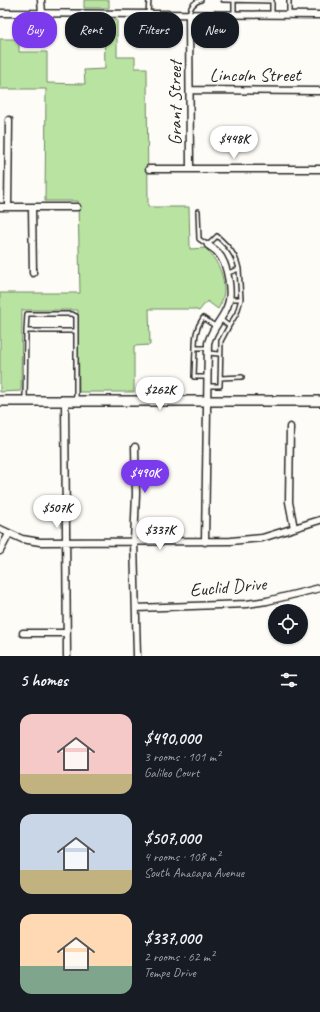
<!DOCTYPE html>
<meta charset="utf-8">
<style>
:root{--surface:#171b24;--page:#242831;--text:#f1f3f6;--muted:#9ea1a6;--accent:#7c3aed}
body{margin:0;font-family:Caveat,sans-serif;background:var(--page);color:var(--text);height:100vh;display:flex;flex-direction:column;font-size:15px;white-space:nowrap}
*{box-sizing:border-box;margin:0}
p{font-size:13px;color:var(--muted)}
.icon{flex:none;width:22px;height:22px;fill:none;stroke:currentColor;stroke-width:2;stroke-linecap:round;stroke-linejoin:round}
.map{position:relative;height:656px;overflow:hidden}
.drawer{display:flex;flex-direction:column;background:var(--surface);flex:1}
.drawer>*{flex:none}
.banner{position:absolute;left:12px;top:12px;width:296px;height:36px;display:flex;gap:8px}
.tools{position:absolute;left:268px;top:604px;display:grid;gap:8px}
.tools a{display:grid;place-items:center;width:40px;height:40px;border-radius:50%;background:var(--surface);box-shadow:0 1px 3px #0004;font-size:20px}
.price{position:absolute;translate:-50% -34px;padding:0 9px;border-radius:14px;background:#fff;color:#222;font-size:13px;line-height:26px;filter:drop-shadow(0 1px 2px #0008)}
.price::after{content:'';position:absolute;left:50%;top:24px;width:12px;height:9px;margin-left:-6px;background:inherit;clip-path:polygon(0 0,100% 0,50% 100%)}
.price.on{background:var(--accent);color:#fff}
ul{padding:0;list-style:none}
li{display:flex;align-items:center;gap:12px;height:100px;padding:0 20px}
li span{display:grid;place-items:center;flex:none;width:112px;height:80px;border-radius:12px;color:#555}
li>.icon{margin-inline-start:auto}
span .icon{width:48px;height:48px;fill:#fffc;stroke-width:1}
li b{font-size:17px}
h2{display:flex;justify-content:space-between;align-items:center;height:48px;padding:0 20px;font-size:17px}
.pill{padding:0 14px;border-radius:16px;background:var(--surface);box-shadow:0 1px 3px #0004;font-size:14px;line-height:36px}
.pill.on{background:var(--accent);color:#fff}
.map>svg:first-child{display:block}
</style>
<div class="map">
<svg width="320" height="656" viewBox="0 0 320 656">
<rect width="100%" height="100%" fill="#fdfcf7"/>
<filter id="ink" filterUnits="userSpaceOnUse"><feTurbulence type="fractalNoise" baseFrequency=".025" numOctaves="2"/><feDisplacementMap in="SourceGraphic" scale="8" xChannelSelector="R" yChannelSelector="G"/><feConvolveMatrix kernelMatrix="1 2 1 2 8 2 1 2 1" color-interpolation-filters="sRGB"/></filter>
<g filter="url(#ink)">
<path fill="#b9e3a0" stroke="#728766" d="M84,0h25v8h-25z
M104,20h13v37h18v11h12l1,139h41l1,42 15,-1c16,15 26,41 13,61l-11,-8 -8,10 -6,-2h-44l1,36 -16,1v46h-55l-1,-82h-56l-1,81 -21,1v-99h80l-2,-92h-33l1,-112h-46v-50h19v13h28v31l38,1 -1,-14 21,-1z"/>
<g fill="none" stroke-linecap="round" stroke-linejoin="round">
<defs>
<path id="service" d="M223,0l49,1
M289,0v15
M148,13l1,-13
M189,14c1,-7 5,-12 12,-14
M234,14v-14
M272,14v-14
M198,211l1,28 9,6 9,-9c11,10 19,18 22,33l-11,4
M229,299h12l-2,-30
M220,319l9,7 8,-13 4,-14
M26,331l1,-17h45l4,2v83
M195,348l-1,29h14
M208,348h-13c0,-12 1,-20 8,-30l12,8
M208,353l11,1
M220,378l22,-1
M208,386h12l1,-45 8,-15
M25,399l1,-68h50"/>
<path id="minor" d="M41,0l1,13
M0,13l320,2
M189,14l1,155
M191,90l129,1
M149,169h171
M0,207h77
M8,207l1,-87
M32,207l1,66
M65,401l2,255
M290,427l-1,75 5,26
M135,447l1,47 -2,48 3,114
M0,529l22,10 18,3 191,-1 31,-3 58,-18
M205,542l3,-199c4,-15 14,-23 19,-36 6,-13 1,-43 -9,-54 -2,-3 -6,-5 -10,-8
M0,551l9,-17
M136,608l111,-4 20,-3 53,-13
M23,633h44"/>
<path id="secondary" d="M0,401h320"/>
</defs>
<use href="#service" stroke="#2b2b2b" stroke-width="6"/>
<use href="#minor" stroke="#2b2b2b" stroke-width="9"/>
<use href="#secondary" stroke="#2b2b2b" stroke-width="12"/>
<use href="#service" stroke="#fdfcf7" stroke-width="3"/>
<use href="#minor" stroke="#fdfcf7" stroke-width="6"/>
<use href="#secondary" stroke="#fdfcf7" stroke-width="9"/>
</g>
</g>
<g text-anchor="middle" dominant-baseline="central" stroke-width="3.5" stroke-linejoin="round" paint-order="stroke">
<g font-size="19" fill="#2b2b2b" stroke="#fdfcf7">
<text x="255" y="75">Lincoln Street</text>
<text transform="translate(175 103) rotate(-90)">Grant Street</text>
<text transform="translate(228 587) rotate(-5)">Euclid Drive</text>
</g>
</g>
</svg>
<div class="tools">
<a><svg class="icon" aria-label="locate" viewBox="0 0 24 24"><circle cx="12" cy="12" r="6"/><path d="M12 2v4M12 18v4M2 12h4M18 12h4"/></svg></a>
</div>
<b class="price" style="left:234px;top:160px">$448K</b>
<b class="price" style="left:160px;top:411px">$262K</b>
<b class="price on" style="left:145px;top:494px">$490K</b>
<b class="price" style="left:57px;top:529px">$507K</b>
<b class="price" style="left:160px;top:551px">$337K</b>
<div class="banner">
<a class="pill on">Buy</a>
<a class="pill">Rent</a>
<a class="pill">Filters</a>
<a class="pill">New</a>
</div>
</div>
<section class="drawer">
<h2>5 homes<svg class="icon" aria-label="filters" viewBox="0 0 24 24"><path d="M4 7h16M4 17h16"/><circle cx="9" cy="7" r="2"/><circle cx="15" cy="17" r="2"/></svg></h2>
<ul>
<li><span style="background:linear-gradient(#f6c9c9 75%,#c2b280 0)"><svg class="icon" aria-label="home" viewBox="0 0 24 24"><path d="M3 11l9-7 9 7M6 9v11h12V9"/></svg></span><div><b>$490,000</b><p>3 rooms · 101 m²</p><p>Galileo Court</p></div></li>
<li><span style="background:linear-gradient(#c9d6e8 70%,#c2b280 0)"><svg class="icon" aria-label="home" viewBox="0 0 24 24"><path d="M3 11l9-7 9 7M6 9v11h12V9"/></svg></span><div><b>$507,000</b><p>4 rooms · 108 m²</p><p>South Anacapa Avenue</p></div></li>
<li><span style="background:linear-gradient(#ffd9b3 65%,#7fa58c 0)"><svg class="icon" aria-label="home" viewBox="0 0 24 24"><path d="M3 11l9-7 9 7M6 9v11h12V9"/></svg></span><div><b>$337,000</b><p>2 rooms · 62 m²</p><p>Tempe Drive</p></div></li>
</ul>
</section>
